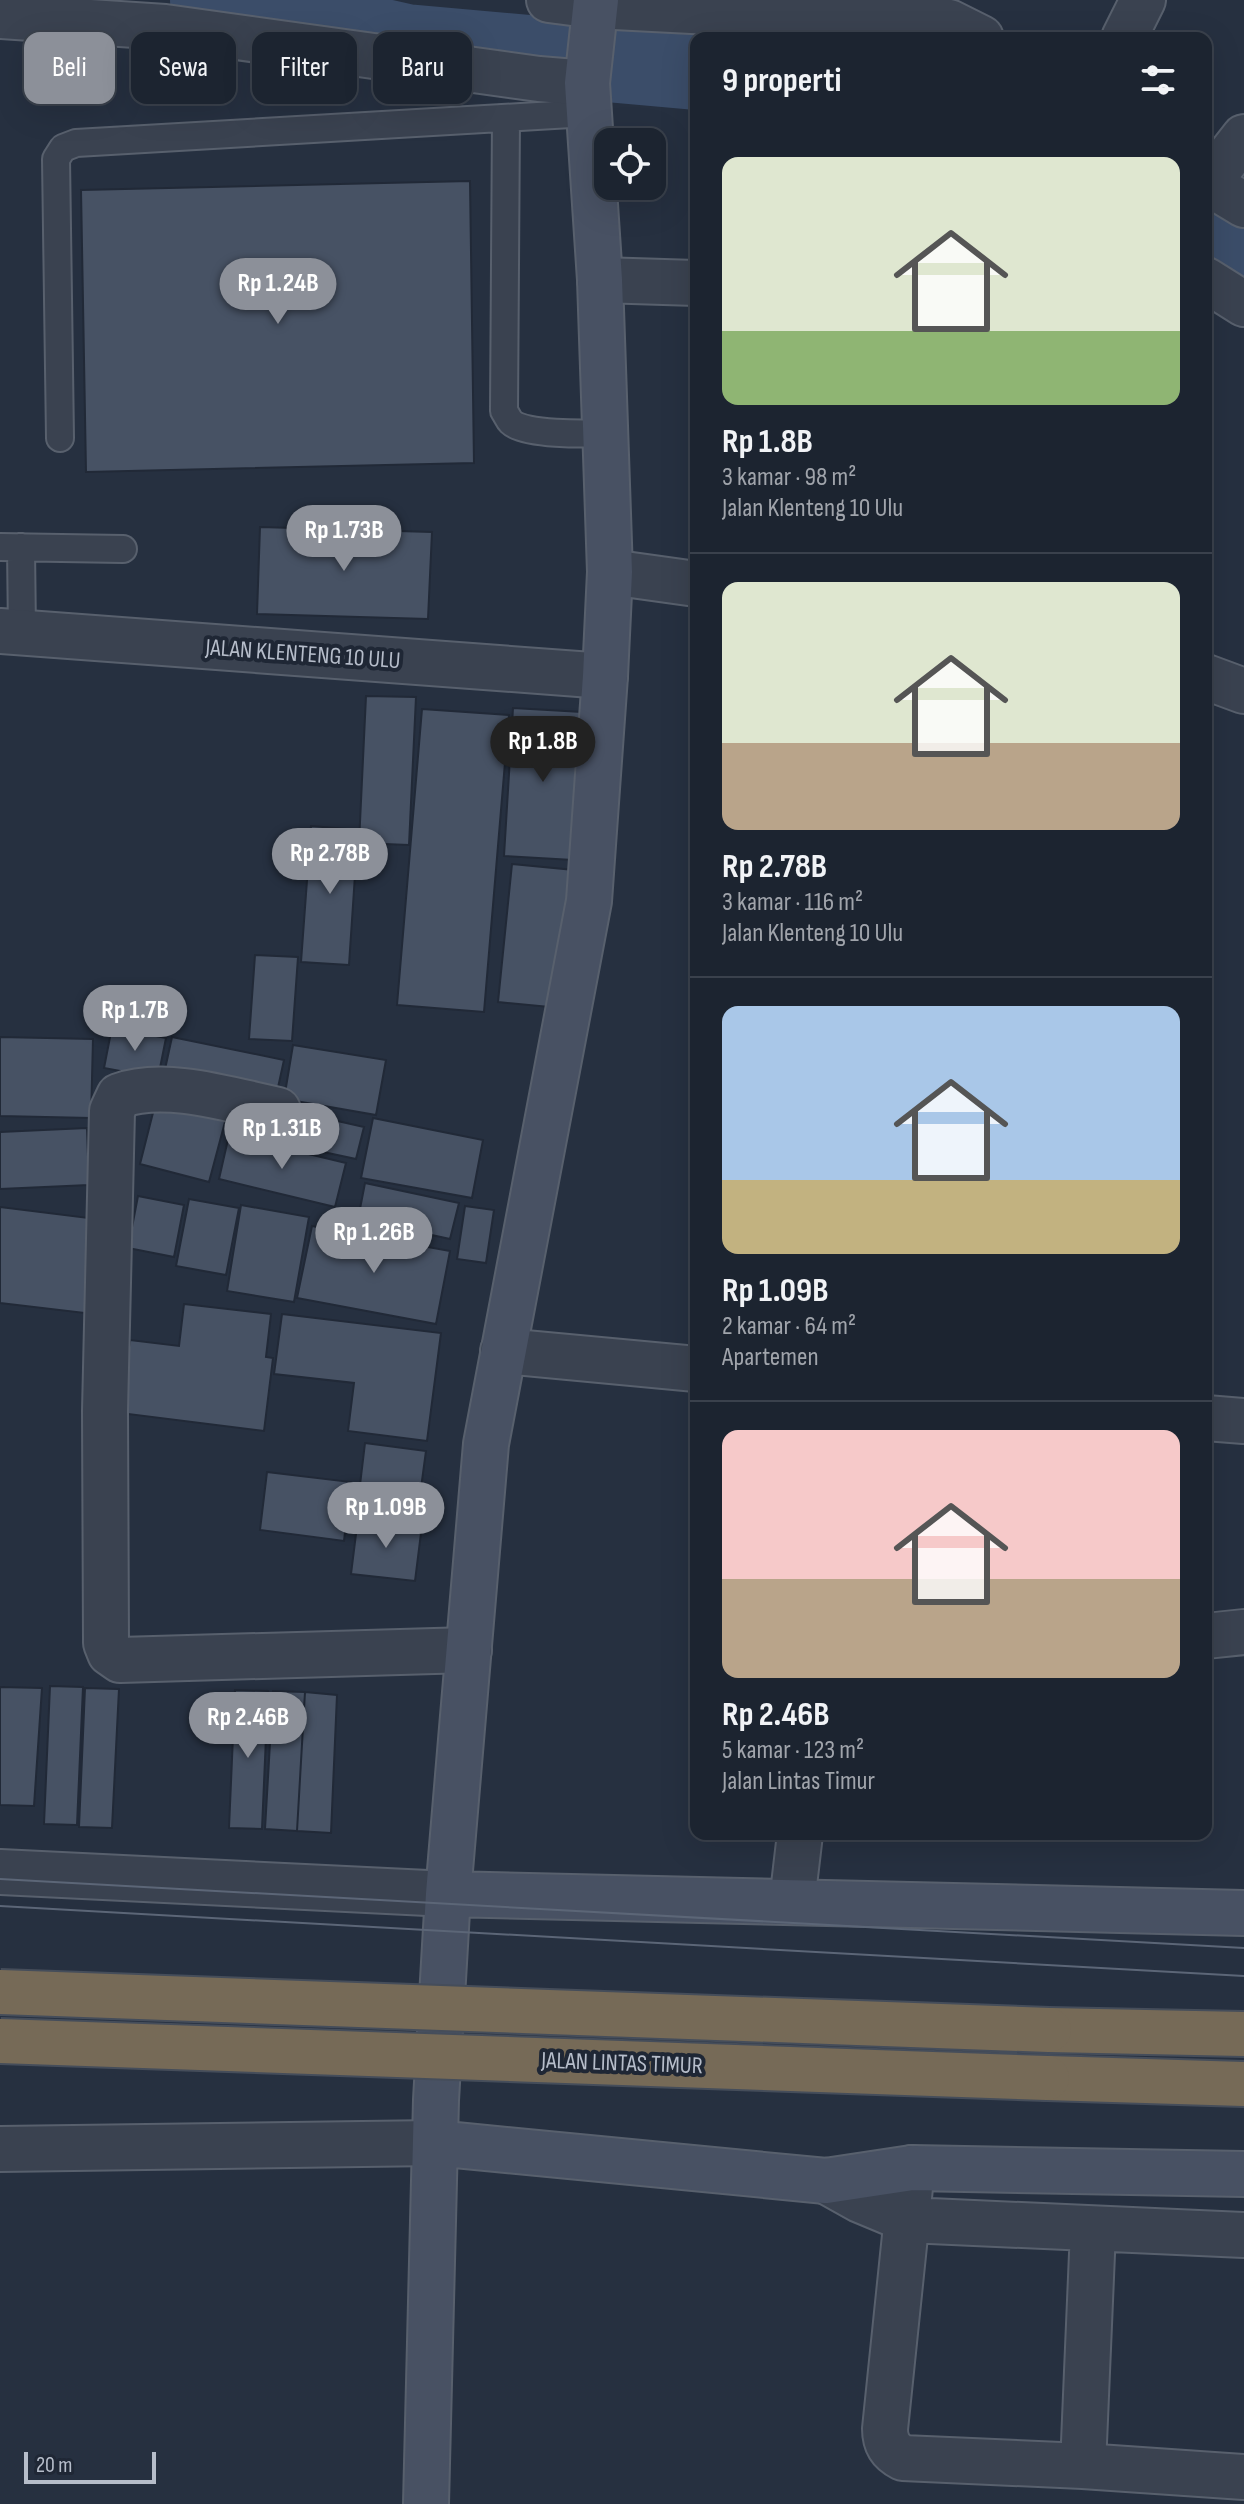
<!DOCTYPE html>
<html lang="id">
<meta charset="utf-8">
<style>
:root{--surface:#1c2430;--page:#29303c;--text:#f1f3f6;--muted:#a0a4ab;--line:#3a414c;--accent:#8c9099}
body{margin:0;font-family:"Sofia Sans Condensed",sans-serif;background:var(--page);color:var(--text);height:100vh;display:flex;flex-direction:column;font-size:30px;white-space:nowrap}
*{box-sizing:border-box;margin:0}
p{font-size:26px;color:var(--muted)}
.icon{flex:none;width:44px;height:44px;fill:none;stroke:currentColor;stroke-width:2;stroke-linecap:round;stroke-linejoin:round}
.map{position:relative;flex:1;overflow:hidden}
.panel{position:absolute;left:690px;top:32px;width:522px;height:1808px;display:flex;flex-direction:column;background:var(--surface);border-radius:16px;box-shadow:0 8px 32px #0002,0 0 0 2px var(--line)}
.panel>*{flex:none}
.top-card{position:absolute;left:24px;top:32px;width:546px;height:72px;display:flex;gap:16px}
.fabs{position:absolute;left:594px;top:128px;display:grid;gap:16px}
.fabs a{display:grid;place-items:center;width:72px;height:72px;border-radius:16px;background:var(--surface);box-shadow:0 8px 32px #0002,0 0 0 2px var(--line);font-size:40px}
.scale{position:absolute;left:24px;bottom:20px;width:132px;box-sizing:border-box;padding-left:8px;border:4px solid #b6bdca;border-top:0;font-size:22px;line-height:28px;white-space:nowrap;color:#b6bdca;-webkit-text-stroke:6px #1f2735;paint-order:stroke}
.price{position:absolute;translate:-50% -68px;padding:0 18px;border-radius:28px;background:var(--accent);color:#fff;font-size:26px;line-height:52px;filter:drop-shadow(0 2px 4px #0008)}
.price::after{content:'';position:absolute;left:50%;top:48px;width:24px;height:18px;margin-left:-12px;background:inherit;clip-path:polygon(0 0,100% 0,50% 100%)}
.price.selected{background:#222;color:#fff}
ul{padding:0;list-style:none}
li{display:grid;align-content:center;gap:16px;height:424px;padding:0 32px}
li+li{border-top:2px solid var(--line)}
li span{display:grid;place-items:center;height:248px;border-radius:16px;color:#555}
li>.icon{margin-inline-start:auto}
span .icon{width:144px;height:144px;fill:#fffc;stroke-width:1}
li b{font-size:34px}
h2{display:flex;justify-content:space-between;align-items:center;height:96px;padding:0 32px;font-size:34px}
.chip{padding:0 28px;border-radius:16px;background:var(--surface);box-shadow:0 8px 32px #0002,0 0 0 2px var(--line);font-size:28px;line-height:72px}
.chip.selected{background:var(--accent);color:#fff}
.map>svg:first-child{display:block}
</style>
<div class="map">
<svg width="1244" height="2504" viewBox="0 0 1244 2504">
<rect width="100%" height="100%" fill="#263040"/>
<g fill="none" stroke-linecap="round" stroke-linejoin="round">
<path stroke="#3b4d69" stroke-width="80" d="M210,0l196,44 290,26
M1206,252l38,24"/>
</g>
<path fill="#475264" stroke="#212937" stroke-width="2" d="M470,181l4,282 -388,9 -5,-282z
M260,527l172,5 -4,87 -171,-5z
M366,696l50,1 -7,148 -50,-2z
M513,708l69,4 -9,148 -69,-4z
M422,709l87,6 -25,297 -87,-7z
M311,826l47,4 -9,135 -48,-3z
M512,864l62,6 -14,138 -62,-6z
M255,955l43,2 -6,84 -43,-2z
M112,1027l54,11 -8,40 -54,-10z
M0,1037l93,2 -2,79 -91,-2z
M172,1037l112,23 -10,46 -112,-23z
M293,1045l93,15 -10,55 -92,-16z
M159,1089l70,18 -20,75 -69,-18z
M236,1102l48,13 -8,28 -48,-14z
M289,1110l75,17 -8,32 -75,-16z
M373,1118l110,22 -11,58 -111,-20z
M87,1128l2,57 -89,4v-57z
M229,1135l117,28 -11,44 -116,-28z
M365,1183l94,20 -9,36 -92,-20z
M138,1196l46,9 -10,52 -46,-9z
M189,1199l50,9 -13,67 -50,-9z
M241,1205l68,12 -15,85 -67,-11z
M465,1206l29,4 -8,53 -29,-4z
M0,1207l105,13 -12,94 -93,-11z
M312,1226l138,25 -14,73 -139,-26z
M184,1304l87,10 -5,43 7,1 -9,73 -144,-18 10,-73 49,6z
M282,1314l159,19 -14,108 -79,-10 6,-48 -80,-9z
M365,1443l61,8 -9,67 -60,-8z
M267,1472l84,10 -7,59 -84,-11z
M358,1518l64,7 -7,56 -64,-7z
M50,1686l33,1 -6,138 -33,-1z
M0,1687l42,1 -8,118 -34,-1z
M85,1688l34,1 -7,139 -33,-1z
M235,1690l33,1 -6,138 -33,-1z
M273,1691l32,1 -8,139 -32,-2z
M305,1692l32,3 -6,138 -34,-2z"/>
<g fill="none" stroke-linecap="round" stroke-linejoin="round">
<defs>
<path id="lane" d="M506,118l-2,293c3,4 4,8 7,11 13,13 75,12 94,11
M60,438l-4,-279 7,-11 13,-5 512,-30
M0,547l123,2
M21,547l1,86"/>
<path id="street" d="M549,0l46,6 155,8 131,-6 68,14 32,16
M0,16l165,11 374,52 48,4
M1124,38l19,-38
M1206,182l38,23
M1208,183l36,-46
M600,280l96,3
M1206,280l38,24
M610,572l86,12
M0,631l605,45
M1206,677l38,14
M278,1110c-47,-10 -112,-31 -159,-14l-7,15 -7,300 1,232 4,10 10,7 349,-10
M503,1351l193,18
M1206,1418l38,3
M1206,1636l38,-4
M0,1872l448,22
M792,1902l8,-68
M0,2149l435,-6
M912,2168l-27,261c0,14 6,23 18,29l180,8 161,11
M826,2181l34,19 48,20 336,15
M1083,2466l10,-236"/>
<path id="secondary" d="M448,1894l796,19
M435,2143l391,38 86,-13 332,6
M426,2504l10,-404 12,-206 38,-450 103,-543 16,-225 5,-104 -10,-292 -13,-197 9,-83"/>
<path id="highway" d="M1049,2030l195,4
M1047,2078l197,6"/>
</defs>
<use href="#lane" stroke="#58606d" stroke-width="30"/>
<use href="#street" stroke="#58606d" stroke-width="48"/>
<use href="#secondary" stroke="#58606d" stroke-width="48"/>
<use href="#highway" stroke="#454d5a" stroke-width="48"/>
<use href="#lane" stroke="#3a4250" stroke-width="26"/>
<use href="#street" stroke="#3a4250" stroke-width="44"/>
<use href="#secondary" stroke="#485163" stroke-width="44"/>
<use href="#highway" stroke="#766a57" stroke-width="44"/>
<path stroke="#5c6677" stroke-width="2" d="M0,1879l1244,69
M0,1906l1244,70"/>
<defs>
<path id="highway-bridge" d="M0,1992l1049,38
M0,2041l1047,37"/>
</defs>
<use href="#highway-bridge" stroke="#454d5a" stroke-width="48" stroke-linecap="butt"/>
<use href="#highway-bridge" stroke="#766a57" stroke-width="44"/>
</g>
<g text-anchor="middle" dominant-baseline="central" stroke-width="8" stroke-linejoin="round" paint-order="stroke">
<g font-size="24" fill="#b6bdca" stroke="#1f2735">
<text transform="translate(303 654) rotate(4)">JALAN KLENTENG 10 ULU</text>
<text transform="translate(622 2063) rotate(2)">JALAN LINTAS TIMUR</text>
</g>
</g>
</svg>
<div class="fabs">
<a><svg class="icon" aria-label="locate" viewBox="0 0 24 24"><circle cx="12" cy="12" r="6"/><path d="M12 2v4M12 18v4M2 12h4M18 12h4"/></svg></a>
</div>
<div class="scale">20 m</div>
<b class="price" style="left:278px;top:326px">Rp 1.24B</b>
<b class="price" style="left:344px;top:573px">Rp 1.73B</b>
<b class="price selected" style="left:543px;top:784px">Rp 1.8B</b>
<b class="price" style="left:330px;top:896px">Rp 2.78B</b>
<b class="price" style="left:135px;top:1053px">Rp 1.7B</b>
<b class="price" style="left:282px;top:1171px">Rp 1.31B</b>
<b class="price" style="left:374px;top:1275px">Rp 1.26B</b>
<b class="price" style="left:386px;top:1550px">Rp 1.09B</b>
<b class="price" style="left:248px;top:1760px">Rp 2.46B</b>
<div class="top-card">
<a class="chip selected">Beli</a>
<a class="chip">Sewa</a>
<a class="chip">Filter</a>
<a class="chip">Baru</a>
</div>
<section class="panel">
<h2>9 properti<svg class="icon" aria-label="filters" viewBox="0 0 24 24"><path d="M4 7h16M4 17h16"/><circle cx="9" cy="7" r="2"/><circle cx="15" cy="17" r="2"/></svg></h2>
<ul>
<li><span style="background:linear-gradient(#dfe7d0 70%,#8fb573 0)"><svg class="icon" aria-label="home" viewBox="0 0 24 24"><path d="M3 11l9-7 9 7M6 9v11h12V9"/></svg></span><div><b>Rp 1.8B</b><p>3 kamar · 98 m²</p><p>Jalan Klenteng 10 Ulu</p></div></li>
<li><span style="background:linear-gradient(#dfe7d0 65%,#b9a48a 0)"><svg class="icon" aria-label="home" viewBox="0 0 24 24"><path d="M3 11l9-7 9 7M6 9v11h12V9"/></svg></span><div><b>Rp 2.78B</b><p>3 kamar · 116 m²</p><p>Jalan Klenteng 10 Ulu</p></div></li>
<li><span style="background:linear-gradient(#a9c7e8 70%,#c2b280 0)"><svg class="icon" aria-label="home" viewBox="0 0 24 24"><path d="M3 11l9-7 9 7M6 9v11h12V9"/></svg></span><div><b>Rp 1.09B</b><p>2 kamar · 64 m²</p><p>Apartemen</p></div></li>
<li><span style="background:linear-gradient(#f6c9c9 60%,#b9a48a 0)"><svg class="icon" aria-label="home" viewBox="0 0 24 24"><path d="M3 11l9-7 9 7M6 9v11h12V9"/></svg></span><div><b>Rp 2.46B</b><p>5 kamar · 123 m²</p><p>Jalan Lintas Timur</p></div></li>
</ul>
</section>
</div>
